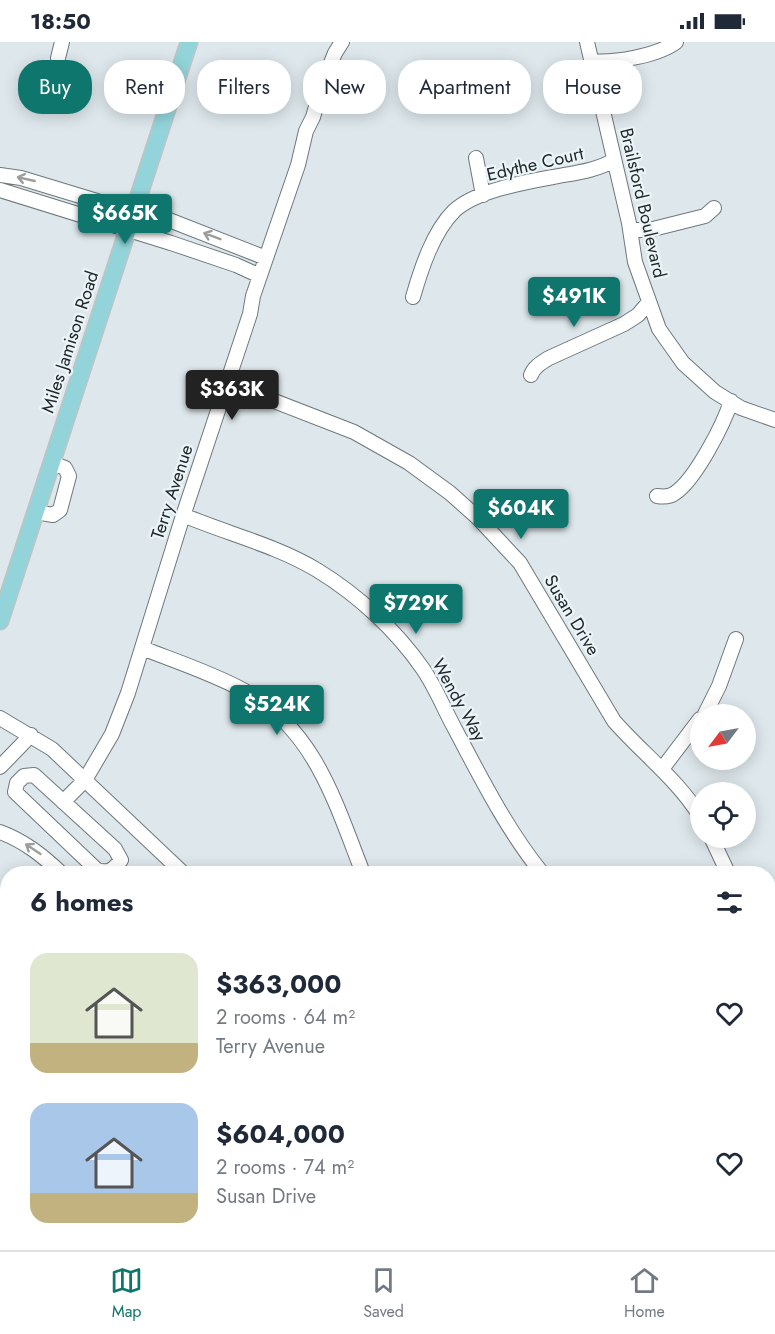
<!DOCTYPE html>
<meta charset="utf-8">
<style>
:root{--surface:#fff;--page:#f6f6f7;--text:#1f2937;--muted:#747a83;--line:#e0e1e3;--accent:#0f766e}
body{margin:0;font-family:Jost,sans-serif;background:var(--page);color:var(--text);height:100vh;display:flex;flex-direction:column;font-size:22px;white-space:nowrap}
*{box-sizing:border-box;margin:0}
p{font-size:20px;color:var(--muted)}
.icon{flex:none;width:33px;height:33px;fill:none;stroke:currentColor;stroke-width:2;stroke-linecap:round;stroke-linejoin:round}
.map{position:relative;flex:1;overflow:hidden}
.side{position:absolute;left:0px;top:824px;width:776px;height:386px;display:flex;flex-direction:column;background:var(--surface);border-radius:24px 24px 0 0;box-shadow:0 3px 15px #0003}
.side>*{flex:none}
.top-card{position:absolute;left:18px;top:18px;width:740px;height:54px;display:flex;gap:12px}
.needle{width:39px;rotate:238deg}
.buttons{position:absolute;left:690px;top:662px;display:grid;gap:12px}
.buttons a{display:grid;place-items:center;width:66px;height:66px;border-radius:50%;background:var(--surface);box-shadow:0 3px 15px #0003;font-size:30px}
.price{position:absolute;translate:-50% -51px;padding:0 14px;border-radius:6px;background:var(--accent);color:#fff;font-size:20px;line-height:39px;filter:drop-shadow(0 2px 3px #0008)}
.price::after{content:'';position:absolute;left:50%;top:36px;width:18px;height:14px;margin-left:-9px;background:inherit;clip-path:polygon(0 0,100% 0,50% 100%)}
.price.selected{background:#222;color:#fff}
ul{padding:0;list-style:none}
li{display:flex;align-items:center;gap:18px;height:150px;padding:0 30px}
li span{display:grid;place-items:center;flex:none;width:168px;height:120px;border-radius:18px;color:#555}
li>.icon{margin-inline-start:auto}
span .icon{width:72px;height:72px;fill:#fffc;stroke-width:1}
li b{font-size:26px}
h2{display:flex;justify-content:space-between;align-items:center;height:72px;padding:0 30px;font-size:26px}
.chip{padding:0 21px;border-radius:24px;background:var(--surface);box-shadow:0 3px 15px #0003;font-size:21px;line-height:54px}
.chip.selected{background:var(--accent);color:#fff}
.status{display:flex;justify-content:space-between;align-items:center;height:42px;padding:0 30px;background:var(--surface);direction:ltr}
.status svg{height:16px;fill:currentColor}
.tab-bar{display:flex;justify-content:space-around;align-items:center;height:84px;border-top:2px solid var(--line);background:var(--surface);font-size:16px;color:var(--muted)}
.tab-bar a{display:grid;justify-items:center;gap:3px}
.tab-bar .selected{color:var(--accent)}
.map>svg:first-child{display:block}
</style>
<div class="status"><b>18:50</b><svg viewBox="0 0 49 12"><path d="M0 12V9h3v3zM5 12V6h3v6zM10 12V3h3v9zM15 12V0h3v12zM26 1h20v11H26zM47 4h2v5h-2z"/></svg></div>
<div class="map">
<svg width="775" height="1208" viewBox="0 0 775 1208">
<rect width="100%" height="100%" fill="#dee8ec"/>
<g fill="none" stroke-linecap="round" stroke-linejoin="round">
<defs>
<path id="minor" d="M587,0l42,181 6,39 24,67 24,34 32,29 26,16 34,12
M58,16l4,-16
M592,19c22,2 65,-5 84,-19
M476,116l7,37
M0,133l21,3 112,34 31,6 102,40
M0,148l171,53 65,22 24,11
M630,188h19l56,-14 9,-8
M413,255c8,-28 20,-65 41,-86 21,-20 71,-29 99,-34 21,-4 43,-6 61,-17
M531,333c3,-8 10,-12 18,-17l75,-34 14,-9 11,-13
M228,337l5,6 121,47 55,31 41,30 28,25 42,45 94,158c28,32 64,59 86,95
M657,454c7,1 13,1 18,-3 20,-13 49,-69 56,-92
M36,470l17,3 7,-5 9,-34 -4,-8 -13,-5
M183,473c45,19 92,30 134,55 41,25 79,60 106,99 13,19 21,40 32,60 26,49 52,101 87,144
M142,606c33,13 70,25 101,42 72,39 92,112 120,183
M705,672l14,-28 17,-47
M0,676l52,31 131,124
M0,725l31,-32
M662,727l38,-50
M34,733l81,74 6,11c-7,9 -12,14 -24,10l-82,-78 2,-9 7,-7z
M63,760l22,-22 27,-46 16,-41 53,-171 69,-208 3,-18 45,-131 8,-34 7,-14 10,-34 12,-30 7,-11
M0,790c24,9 42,23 61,41
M711,795l17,36
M0,902l8,2
M768,920l7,-1
M0,933l8,1
M768,1084l7,-2
M0,1170h8
M91,1202l2,6
M213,1202l3,6
M664,1202l1,6"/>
<path id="major" d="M0,579l189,-579"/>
</defs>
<use href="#minor" stroke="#6e787b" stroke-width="16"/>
<use href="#major" stroke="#c1c3c3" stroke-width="19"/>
<use href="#minor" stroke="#fff" stroke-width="14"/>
<use href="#major" stroke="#92d4da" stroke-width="16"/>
</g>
<defs><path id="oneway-shaft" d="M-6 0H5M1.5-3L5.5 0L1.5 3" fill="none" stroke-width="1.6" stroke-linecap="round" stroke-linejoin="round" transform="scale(1.5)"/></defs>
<g stroke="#9c9e9e">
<use href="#oneway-shaft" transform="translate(26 137) rotate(-167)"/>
<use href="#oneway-shaft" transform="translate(212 194) rotate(-159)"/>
<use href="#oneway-shaft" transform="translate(33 807) rotate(-146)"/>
</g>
<g text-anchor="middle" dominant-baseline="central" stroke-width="4.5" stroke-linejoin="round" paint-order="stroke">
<g font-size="18" fill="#232728" stroke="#ebf5f9">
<text transform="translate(535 122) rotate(-13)">Edythe Court</text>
<text transform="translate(643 161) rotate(77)">Brailsford Boulevard</text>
<text transform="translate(70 300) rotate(-72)">Miles Jamison Road</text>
<text transform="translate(172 450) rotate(-72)">Terry Avenue</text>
<text transform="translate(572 573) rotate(59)">Susan Drive</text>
<text transform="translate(459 658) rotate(61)">Wendy Way</text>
</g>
</g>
</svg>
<div class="buttons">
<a><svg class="needle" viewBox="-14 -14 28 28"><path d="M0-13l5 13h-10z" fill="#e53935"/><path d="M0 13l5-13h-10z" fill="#747a83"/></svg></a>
<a><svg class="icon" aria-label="locate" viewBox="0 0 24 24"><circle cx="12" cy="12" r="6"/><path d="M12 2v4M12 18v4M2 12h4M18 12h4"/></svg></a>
</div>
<b class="price" style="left:125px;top:203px">$665K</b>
<b class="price" style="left:574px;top:286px">$491K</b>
<b class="price selected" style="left:232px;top:379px">$363K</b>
<b class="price" style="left:521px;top:498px">$604K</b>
<b class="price" style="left:416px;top:593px">$729K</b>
<b class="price" style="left:277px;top:694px">$524K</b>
<div class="top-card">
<a class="chip selected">Buy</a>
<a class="chip">Rent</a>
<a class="chip">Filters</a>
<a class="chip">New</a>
<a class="chip">Apartment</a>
<a class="chip">House</a>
</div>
<section class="side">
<h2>6 homes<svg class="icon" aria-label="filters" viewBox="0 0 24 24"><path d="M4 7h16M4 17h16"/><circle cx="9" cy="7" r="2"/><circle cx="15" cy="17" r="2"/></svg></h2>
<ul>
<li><span style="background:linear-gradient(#dfe7d0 75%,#c2b280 0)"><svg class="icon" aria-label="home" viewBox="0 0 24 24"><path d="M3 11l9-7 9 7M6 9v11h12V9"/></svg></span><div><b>$363,000</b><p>2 rooms · 64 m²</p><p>Terry Avenue</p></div><svg class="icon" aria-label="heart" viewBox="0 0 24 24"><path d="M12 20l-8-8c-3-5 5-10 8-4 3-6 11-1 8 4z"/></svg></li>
<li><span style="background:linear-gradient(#a9c7e8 75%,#c2b280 0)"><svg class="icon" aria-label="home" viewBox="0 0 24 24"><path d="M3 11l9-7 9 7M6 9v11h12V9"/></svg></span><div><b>$604,000</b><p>2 rooms · 74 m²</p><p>Susan Drive</p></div><svg class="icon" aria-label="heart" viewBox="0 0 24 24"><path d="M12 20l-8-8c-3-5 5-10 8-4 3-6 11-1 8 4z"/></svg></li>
</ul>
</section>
</div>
<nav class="tab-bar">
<a class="selected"><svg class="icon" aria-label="map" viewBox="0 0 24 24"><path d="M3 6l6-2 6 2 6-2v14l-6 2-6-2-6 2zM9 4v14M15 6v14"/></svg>Map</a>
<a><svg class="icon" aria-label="saved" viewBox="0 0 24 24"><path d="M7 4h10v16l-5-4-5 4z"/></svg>Saved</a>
<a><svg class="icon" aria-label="home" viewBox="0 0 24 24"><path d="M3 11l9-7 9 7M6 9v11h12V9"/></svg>Home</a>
</nav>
